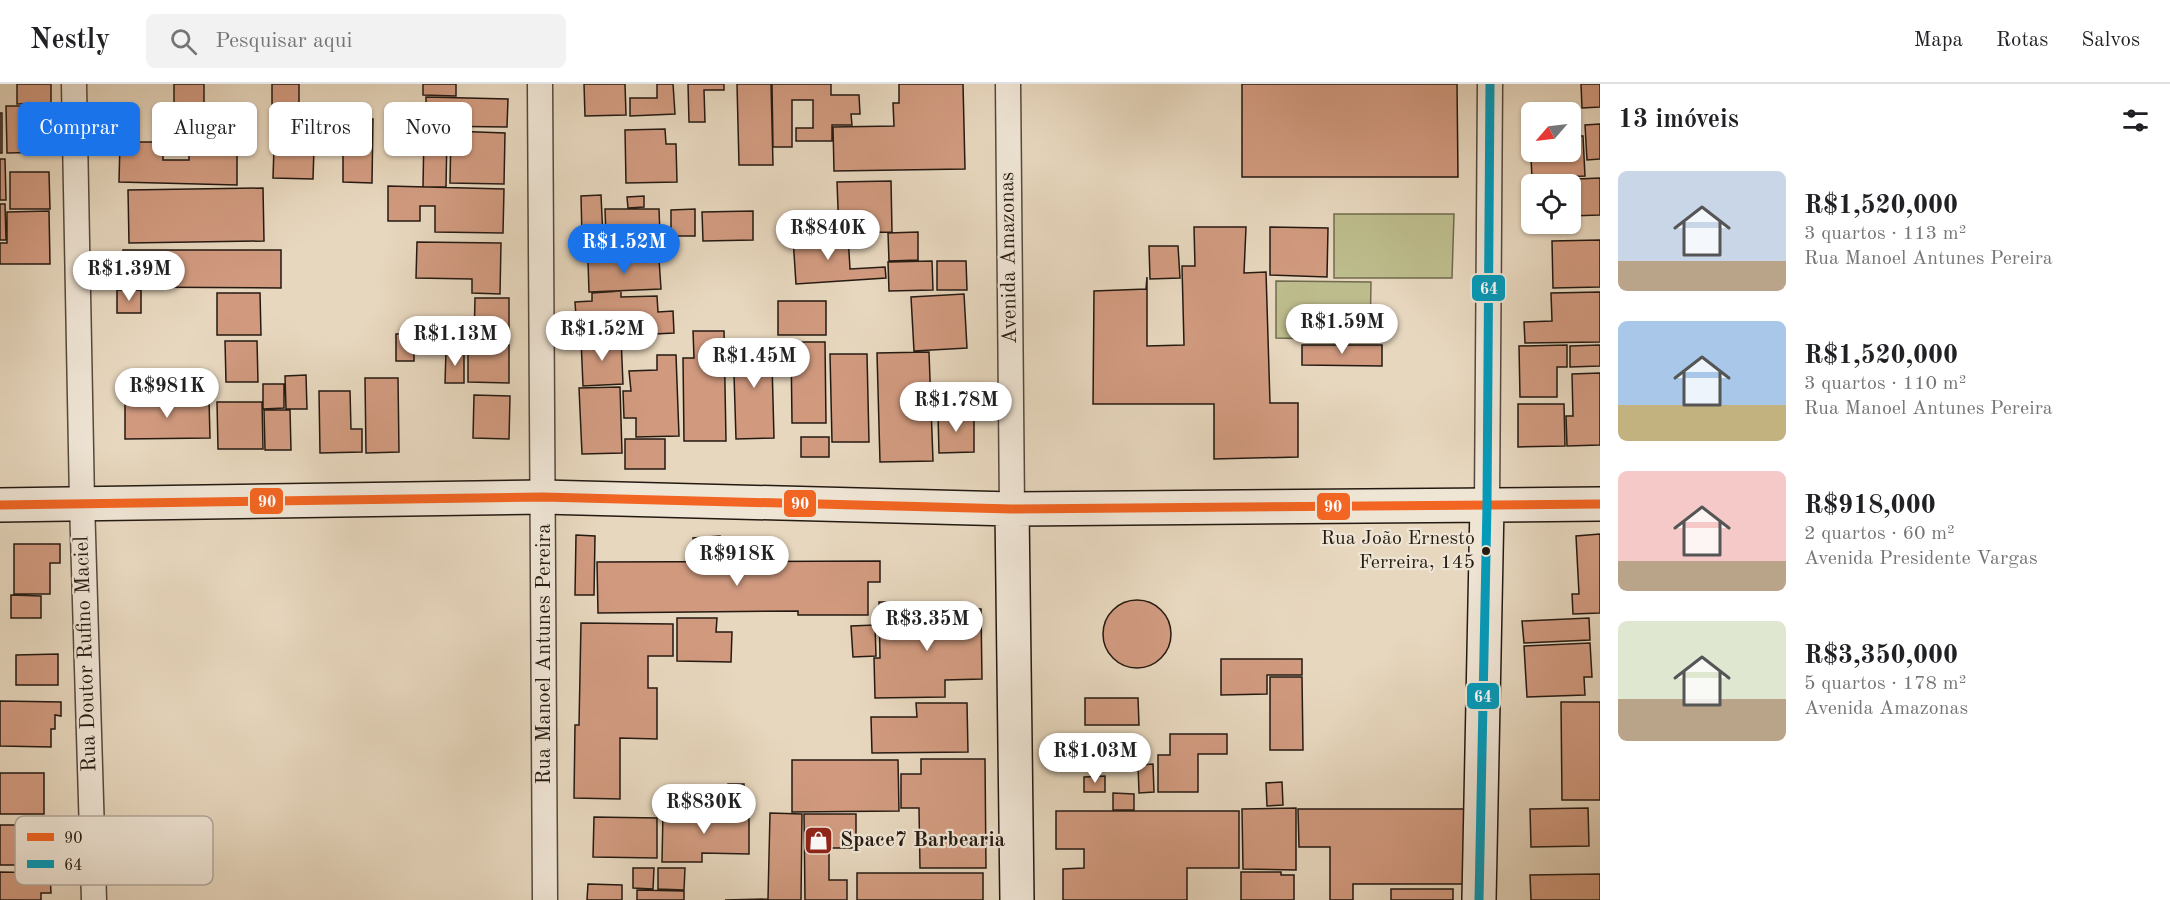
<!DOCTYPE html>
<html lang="pt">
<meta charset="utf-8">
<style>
:root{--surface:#fff;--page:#f2f2f2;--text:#202124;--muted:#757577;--line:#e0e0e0;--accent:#1a73e8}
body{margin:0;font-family:"Old Standard TT",serif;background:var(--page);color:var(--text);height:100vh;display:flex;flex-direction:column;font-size:22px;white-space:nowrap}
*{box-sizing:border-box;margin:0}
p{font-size:20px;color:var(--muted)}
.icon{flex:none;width:33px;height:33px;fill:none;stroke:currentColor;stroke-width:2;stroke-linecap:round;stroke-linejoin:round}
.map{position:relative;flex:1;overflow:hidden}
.panel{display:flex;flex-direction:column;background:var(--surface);width:570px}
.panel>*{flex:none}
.guide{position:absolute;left:18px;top:18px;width:570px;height:54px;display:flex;gap:12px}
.needle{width:39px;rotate:242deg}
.fabs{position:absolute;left:1521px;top:18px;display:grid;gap:12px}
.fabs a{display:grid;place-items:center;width:60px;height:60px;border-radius:9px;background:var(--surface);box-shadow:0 2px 4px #0004;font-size:30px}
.price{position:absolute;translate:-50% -51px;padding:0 14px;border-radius:21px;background:#fff;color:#222;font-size:20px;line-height:39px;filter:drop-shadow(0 2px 3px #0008)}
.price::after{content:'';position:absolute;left:50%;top:36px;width:18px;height:14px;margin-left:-9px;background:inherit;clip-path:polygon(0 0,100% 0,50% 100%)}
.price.selected{background:var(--accent);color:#fff}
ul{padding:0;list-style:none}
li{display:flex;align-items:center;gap:18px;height:150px;padding:0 18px}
li span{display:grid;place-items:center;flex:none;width:168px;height:120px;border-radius:9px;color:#555}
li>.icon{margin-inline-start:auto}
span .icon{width:72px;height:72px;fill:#fffc;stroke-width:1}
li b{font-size:26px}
h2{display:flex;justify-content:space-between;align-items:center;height:72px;padding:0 18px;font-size:26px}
.chip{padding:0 21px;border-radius:9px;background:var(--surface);box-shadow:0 2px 4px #0004;font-size:21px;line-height:54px}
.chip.selected{background:var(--accent);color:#fff}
header{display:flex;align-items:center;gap:36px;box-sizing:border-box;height:84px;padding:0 30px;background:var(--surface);border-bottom:2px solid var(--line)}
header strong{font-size:28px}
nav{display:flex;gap:33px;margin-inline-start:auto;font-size:21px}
.search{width:420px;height:54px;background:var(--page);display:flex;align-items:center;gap:15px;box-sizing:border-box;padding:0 21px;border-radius:9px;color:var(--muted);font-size:22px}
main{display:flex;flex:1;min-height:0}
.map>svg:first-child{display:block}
</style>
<header>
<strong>Nestly</strong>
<div class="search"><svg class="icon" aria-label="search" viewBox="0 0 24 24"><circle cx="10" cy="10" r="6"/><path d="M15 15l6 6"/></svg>Pesquisar aqui</div>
<nav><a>Mapa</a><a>Rotas</a><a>Salvos</a></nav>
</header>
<main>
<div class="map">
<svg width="1600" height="816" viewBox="0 0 1600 816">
<rect width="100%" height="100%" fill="#e7d7be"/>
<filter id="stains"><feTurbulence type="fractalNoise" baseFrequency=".00333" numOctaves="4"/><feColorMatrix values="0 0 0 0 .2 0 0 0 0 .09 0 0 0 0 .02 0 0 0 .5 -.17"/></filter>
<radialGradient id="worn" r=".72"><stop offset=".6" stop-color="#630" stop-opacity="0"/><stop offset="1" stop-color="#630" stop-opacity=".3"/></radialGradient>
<path fill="#bdbc8c" stroke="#716b4f" stroke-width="1.5" d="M1334,130h120l-2,64h-118z
M1276,197l95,1 -1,58 -94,-2z"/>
<path fill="#d19a7f" stroke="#251a12" stroke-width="1.5" d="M17,0h34v19l-34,1z
M174,0h30v25l-30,-1z
M272,0h27v24h-27z
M423,0h33v12l-33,-1z
M584,0h41l1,31 -41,1z
M657,0h16l2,30 -45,2v-18h27z
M688,0h36v6h-20l1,32h-16z
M737,0h34l2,81h-34z
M772,0h59v11h28l1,19h-9l1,11h-20v16h-36v-13h17v-28h-21v47h-19z
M899,0h64l2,85 -131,2 -1,-44 61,-1 -1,-23h6z
M1242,0h215l1,93h-216z
M1581,0h19v23l-18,1z
M426,13l82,2 -1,28 -81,-1z
M6,22h46l1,46 -46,1z
M0,29h2v40h-2z
M325,34l48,1 -1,64 -29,-1v-36h-19z
M1600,40v35l-13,1 -2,-35z
M665,45l1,15h10l1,38 -51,1 -1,-53z
M424,47l23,1 -1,55h-23z
M451,47l54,2 -1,51 -54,-1z
M1570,52h13l2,40 -53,2 -2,-40h2v14h38z
M120,58h43v18h26v-18l48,1v42l-118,-3z
M274,63l40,1 -1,31 -40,-1z
M0,75h5l1,41h-6z
M10,88h39l1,37h-40z
M1600,94v37l-30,1v-32h-37v-3z
M891,97l1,51 -53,1 -2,-51z
M388,102l116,3 -1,44 -68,-1v-26h-15v15h-32z
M263,104l1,53 -135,2 -1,-53z
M601,111l2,42 -21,1 -1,-42z
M644,112v11l-16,1 -1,-11z
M0,120h5l1,36h-6z
M605,125h54l1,26 -54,1z
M695,125v27h-24v-26z
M49,127l1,53h-50v-21h7v-31z
M753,127v29l-50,1 -1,-29z
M1194,143h52l-2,46 22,-1 4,131h28v54l-84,2v-55h-121l1,-113 52,-2 1,-12v69l37,-1 -2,-79h13z
M1270,143l58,1 -1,49 -57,-2z
M918,148v28l-29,1 -1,-28z
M848,151l2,34 35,-2 1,11 -90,6 -3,-46z
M1600,156v47l-47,1 -1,-47z
M417,158l84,1 -1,51 -28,-1v-14l-56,-1z
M1149,162h29l2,32 -30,1z
M123,166h158v38l-158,-1z
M659,175l2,30 -72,3 -1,-31z
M932,177l1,29 -44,1 -1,-29z
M937,177h29l1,29h-30z
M117,206h24v23h-24z
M621,207v6l36,-1 1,16 15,-1 1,22 -59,3v-6l-38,2 -2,-30 17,-1v-8z
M1600,208v50l-75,1 -1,-21 28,-1 -1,-28z
M217,209h43l1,42h-44z
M964,210l3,54 -53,3 -3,-54z
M475,214h34v43h-35z
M778,217h48v34h-48z
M693,247h31l2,110h-42l-1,-83h11z
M396,250h18v27h-18z
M621,253l2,47 -40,2 -2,-47z
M225,257h32l1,41h-32z
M774,257l1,22h-3l2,75 -38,1 -3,-97z
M791,258h34l1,81h-34z
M468,261h41v38l-41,-1z
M1302,261h80v21l-80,-1z
M1567,261v22h-10v30h-37l-1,-51z
M1600,261v21l-30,1v-21z
M446,267h18v32h-19z
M929,268l4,109 -53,1 -3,-109z
M830,270h37l2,88h-37z
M657,271h19l3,81 -43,1v-19h-12l-1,-27h8l-2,-20 28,-1z
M1600,289v72l-33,1 -1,-30h7l-1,-42z
M306,291l1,34h-21l-1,-33z
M365,294h33l1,74 -33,1z
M263,300h21v24l-21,1z
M620,303l2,66 -40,1 -3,-66z
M319,307h31l1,38h11v23l-42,1z
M474,311l36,1 -1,43 -36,-1z
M209,315l1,39 -85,1v-39z
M217,318h45l1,47h-45z
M1518,320h46l1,42 -47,1z
M264,326h26l1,40h-26z
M974,330v38l-35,1 -1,-38z
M801,353h28v20h-28z
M625,355h40v30h-40z
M1600,450v79l-27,1 -1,-20h7l-3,-58z
M576,451l19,1 -1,59h-19z
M720,452l1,22 -26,2 -2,-22z
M14,460h46v19h-10v31h-36z
M880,477v21h-12v33h-70v-4l-200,2 -1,-51z
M11,511l30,1v22h-30z
M1103 550a34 34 0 1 1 68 0a34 34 0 1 1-68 0Z
M879,518h23v26h18v-19h61l1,70 -37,1v17l-70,1 -1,-40h6z
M677,534h40l-1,14h16l-1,30 -54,-1z
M1589,534l1,22 -66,3 -2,-22z
M581,539l92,1v32h-25v32h9v51l-37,-1v61l-46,-1 1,-73h4z
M875,541l1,31 -23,1 -2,-31z
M1590,559l2,34h-8l1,18 -58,2 -3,-51z
M58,570v31h-42v-30z
M1221,575h81v16h-35v19l-46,1z
M1270,593h32l1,73h-33z
M1085,614h53l1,27h-54z
M0,617l61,1v14l-6,-1v14h-4v18l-51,-1z
M1561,618h39v98h-38z
M916,619h51l1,49 -96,1 -1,-36h46z
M1170,650h57v20h-29v38h-40v-37h12z
M921,675h64l1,109h-66l-1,-60h-18v-34h20z
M792,676h106l1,51 -107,1z
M1153,680l1,28 -15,1 -1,-28z
M0,689h44v41h-44z
M1105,692v16h-21v-15z
M1282,698l1,23 -16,1 -1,-23z
M728,700h16v26h-16z
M1113,709l21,1v16h-21z
M1296,724v62l-53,-1 -1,-60z
M1588,724l1,38 -58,1 -1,-38z
M1298,725h166v75h-111v16h-23v-53h-31z
M663,727l86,1v42l-47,-1v9h-40z
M1056,727h183v57h-52v32h-124v-31l21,-1v-19h-28z
M770,729l32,1 -1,86h-76l43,-1z
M804,730h52v34h-27v32h18v20h-42z
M594,733l63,1v40l-64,-1z
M0,741h44l1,44h-29v-4h-16z
M633,784h21l-1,21 -20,-1z
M658,784h27l-1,22 -26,-1z
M0,788l50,1 1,20h-10v7h-41z
M1241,788h40v3h13v25h-53z
M857,789h126v27h-126z
M1600,790v26h-69l-1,-25z
M588,800l34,1v15h-35z
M1391,805h62v11h-62z
M637,806l47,1v9h-47z"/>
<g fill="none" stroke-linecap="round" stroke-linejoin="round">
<defs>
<path id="street" d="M74,0l8,418 12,398
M540,0l5,816
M1008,0l4,425
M1487,421l3,-421"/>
<path id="secondary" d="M0,421l543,-8 469,12 588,-5
M1012,425l5,391
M1479,816l8,-395"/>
</defs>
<use href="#street" stroke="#56493d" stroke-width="27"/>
<use href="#secondary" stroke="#251a12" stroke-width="36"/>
<use href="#street" stroke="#efe5d5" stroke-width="24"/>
<use href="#secondary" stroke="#efe5d5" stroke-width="33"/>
<defs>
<path id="bus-1" d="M0,421l543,-8 469,12 588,-5"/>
<path id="bus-2" d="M1479,816l8,-395 3,-421"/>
</defs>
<use href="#bus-1" stroke="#efe5d5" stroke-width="14"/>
<use href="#bus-2" stroke="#efe5d5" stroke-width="14"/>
<use href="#bus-1" stroke="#f26522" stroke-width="9"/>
<use href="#bus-2" stroke="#049bbb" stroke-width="9"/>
</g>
<defs>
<symbol id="shop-square" viewBox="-11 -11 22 22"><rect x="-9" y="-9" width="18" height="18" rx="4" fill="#8f2418" stroke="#efe5d5"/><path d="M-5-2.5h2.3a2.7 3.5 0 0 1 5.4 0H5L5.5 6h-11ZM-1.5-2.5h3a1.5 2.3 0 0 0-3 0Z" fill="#fff"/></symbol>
</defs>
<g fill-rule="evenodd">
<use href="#shop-square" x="802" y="740" width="33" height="33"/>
</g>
<circle fill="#251a12" stroke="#efe5d5" stroke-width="2" cx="1486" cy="467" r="5"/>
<g text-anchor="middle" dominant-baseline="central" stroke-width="4.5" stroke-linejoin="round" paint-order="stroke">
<g font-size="20" fill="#251a12" stroke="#efe5d5" text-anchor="end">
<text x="1475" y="455">Rua João Ernesto<tspan x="1475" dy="24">Ferreira, 145</tspan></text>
</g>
<g font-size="21" fill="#251a12" stroke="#efe5d5">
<text transform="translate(1009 174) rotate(-91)">Avenida Amazonas</text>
<text transform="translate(86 570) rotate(-92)">Rua Doutor Rufino Maciel</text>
<text transform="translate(544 570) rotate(-90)">Rua Manoel Antunes Pereira</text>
</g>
<g font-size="21" font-weight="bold" fill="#251a12" stroke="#efe5d5" text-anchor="start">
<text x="840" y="756">Space7 Barbearia</text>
</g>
</g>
<rect x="15" y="732" width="198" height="69" rx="9" fill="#efe5d5" stroke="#b2a89a" stroke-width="1.5"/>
<rect x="27" y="749" width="27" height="8" fill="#f26522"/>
<rect x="27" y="776" width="27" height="8" fill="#049bbb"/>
<g font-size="16" fill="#251a12">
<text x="64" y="759">90</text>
<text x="64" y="786">64</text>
</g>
<g stroke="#efe5d5" stroke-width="2">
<rect x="1471" y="190" width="35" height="28" rx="6" fill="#049bbb"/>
<rect x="249" y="403" width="35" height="28" rx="6" fill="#f26522"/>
<rect x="783" y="405" width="34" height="29" rx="6" fill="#f26522"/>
<rect x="1316" y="408" width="35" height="29" rx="6" fill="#f26522"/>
<rect x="1466" y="598" width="34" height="28" rx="6" fill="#049bbb"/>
</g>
<g font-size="16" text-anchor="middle" font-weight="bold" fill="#fff">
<text x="1489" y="210">64</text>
<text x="267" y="423">90</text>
<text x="800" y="425">90</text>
<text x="1333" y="428">90</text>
<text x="1483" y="618">64</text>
</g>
<rect width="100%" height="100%" filter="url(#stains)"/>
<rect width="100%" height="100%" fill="url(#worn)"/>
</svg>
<div class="fabs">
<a><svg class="needle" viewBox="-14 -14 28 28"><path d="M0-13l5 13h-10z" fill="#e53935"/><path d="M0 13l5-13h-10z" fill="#757577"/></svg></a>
<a><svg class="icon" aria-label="locate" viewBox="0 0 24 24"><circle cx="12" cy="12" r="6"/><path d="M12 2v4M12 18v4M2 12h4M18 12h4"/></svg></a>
</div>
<b class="price" style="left:828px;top:177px">R$840K</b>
<b class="price selected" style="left:624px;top:191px">R$1.52M</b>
<b class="price" style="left:129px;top:218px">R$1.39M</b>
<b class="price" style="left:1342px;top:271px">R$1.59M</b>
<b class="price" style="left:602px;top:278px">R$1.52M</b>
<b class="price" style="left:455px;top:283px">R$1.13M</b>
<b class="price" style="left:754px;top:305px">R$1.45M</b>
<b class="price" style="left:167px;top:335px">R$981K</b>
<b class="price" style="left:956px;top:349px">R$1.78M</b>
<b class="price" style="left:737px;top:503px">R$918K</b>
<b class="price" style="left:927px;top:568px">R$3.35M</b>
<b class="price" style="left:1095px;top:700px">R$1.03M</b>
<b class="price" style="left:704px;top:751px">R$830K</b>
<div class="guide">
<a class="chip selected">Comprar</a>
<a class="chip">Alugar</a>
<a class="chip">Filtros</a>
<a class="chip">Novo</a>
</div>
</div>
<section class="panel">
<h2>13 imóveis<svg class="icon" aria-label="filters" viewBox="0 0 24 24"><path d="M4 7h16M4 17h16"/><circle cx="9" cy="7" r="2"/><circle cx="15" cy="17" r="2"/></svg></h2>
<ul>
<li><span style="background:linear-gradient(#c9d6e8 75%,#b9a48a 0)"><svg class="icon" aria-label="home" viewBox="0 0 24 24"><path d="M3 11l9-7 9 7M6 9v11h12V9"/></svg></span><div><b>R$1,520,000</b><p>3 quartos · 113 m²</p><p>Rua Manoel Antunes Pereira</p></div></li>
<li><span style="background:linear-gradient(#a9c7e8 70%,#c2b280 0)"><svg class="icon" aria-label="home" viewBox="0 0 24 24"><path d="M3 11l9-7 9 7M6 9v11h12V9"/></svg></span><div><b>R$1,520,000</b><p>3 quartos · 110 m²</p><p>Rua Manoel Antunes Pereira</p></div></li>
<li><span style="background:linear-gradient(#f6c9c9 75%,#b9a48a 0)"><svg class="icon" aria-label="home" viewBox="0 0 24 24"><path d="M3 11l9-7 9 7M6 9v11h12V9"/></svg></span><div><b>R$918,000</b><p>2 quartos · 60 m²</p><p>Avenida Presidente Vargas</p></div></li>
<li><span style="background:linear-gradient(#dfe7d0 65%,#b9a48a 0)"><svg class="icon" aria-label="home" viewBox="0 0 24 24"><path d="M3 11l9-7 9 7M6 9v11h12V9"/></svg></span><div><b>R$3,350,000</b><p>5 quartos · 178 m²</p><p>Avenida Amazonas</p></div></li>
</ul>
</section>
</main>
